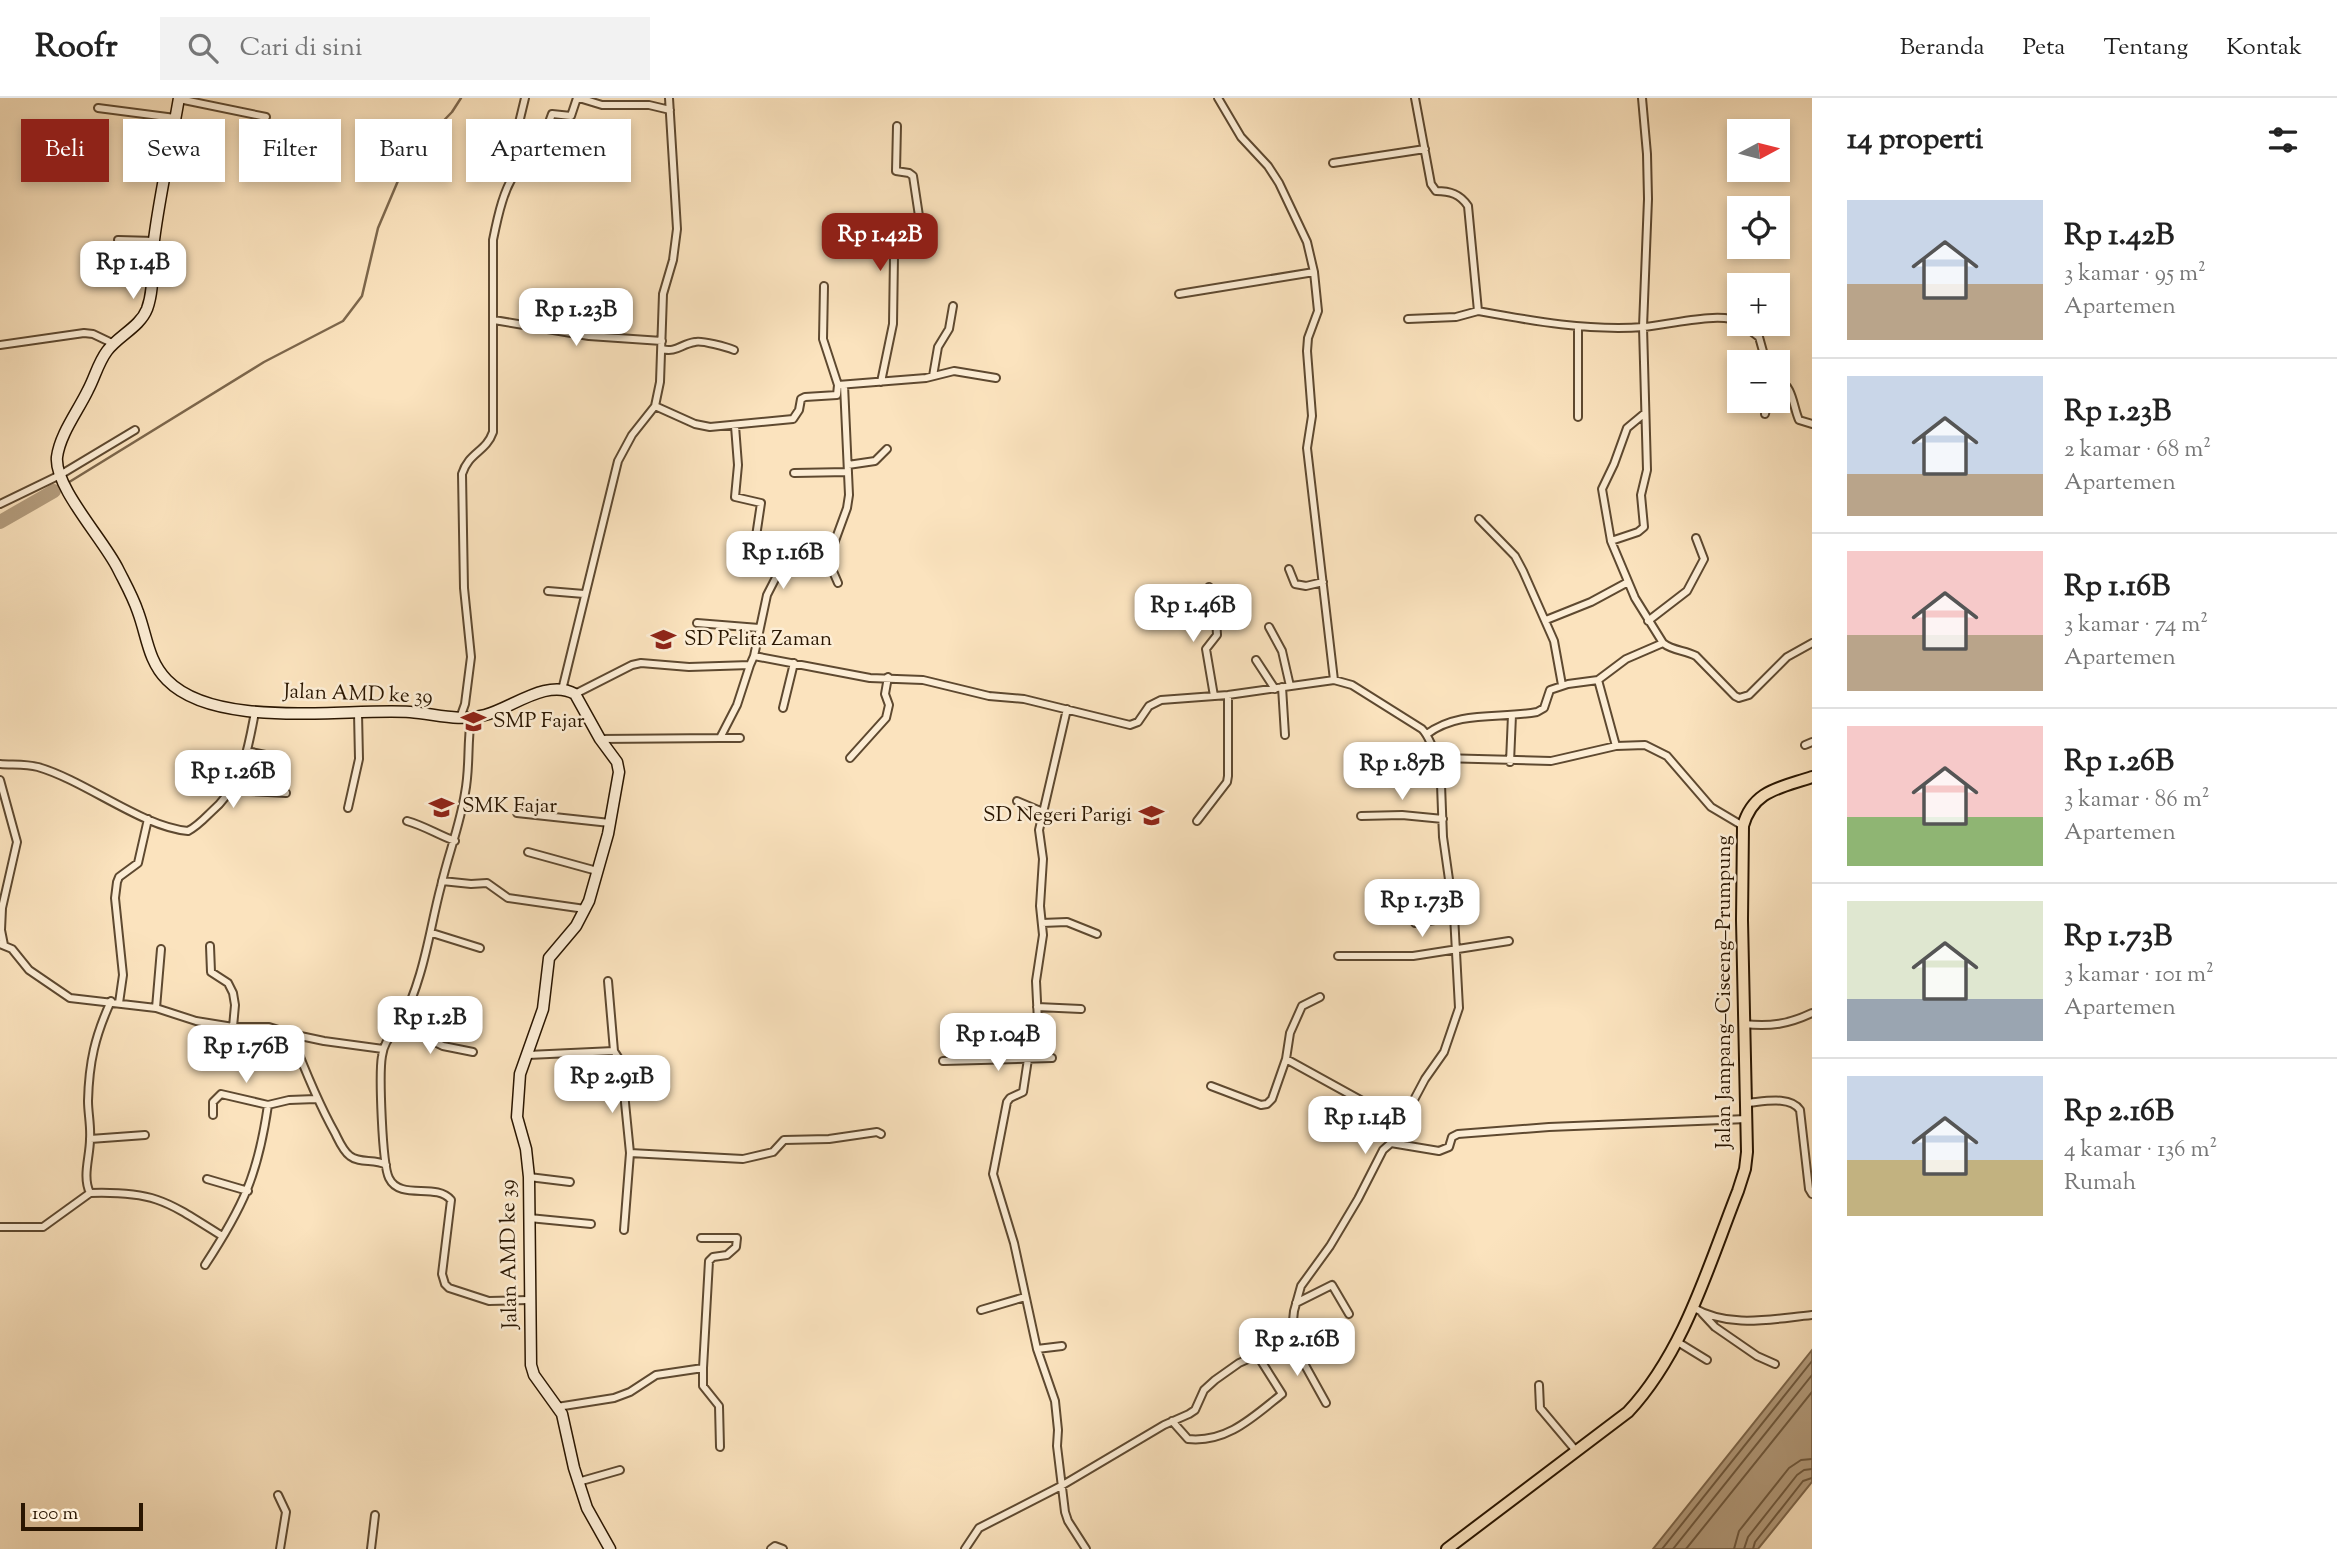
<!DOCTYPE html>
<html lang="id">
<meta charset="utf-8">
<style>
:root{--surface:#fff;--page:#f2f2f2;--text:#222;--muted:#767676;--line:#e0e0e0;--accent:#8f2418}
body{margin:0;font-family:"Sorts Mill Goudy",serif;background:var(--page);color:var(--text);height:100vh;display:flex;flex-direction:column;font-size:26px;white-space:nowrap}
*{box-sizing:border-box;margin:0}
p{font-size:23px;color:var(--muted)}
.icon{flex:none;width:38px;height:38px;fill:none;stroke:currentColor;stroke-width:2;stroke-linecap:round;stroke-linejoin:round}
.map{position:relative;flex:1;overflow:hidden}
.side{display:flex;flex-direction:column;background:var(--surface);width:525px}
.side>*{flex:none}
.guide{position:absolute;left:21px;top:21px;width:665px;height:63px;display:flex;gap:14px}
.needle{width:46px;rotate:83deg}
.buttons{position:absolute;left:1727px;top:21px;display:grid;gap:14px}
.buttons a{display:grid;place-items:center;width:63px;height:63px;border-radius:0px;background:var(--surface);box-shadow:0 4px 10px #0003;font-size:35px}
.scale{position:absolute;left:21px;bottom:18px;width:122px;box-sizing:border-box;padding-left:7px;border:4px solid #2a1601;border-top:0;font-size:19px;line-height:24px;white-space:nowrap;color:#2a1601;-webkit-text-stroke:5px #fcedd5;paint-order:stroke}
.price{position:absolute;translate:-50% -60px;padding:0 16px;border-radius:14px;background:#fff;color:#222;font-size:23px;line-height:46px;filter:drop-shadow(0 2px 4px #0008)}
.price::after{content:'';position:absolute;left:50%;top:42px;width:21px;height:16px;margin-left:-10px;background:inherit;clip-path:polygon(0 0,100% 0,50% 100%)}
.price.current{background:var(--accent);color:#fff}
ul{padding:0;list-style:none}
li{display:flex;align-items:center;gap:21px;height:175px;padding:0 35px}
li+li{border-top:2px solid var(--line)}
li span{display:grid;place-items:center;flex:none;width:196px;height:140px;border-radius:0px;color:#555}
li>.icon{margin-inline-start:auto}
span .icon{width:84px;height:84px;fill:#fffc;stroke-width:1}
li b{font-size:30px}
h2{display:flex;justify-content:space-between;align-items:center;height:84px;padding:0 35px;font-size:30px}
.pill{padding:0 24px;border-radius:0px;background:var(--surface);box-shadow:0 4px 10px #0003;font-size:24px;line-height:63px}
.pill.current{background:var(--accent);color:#fff}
header{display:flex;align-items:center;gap:42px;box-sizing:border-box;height:98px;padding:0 35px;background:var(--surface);border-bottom:2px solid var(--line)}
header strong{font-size:33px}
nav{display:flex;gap:38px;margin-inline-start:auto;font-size:24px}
.search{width:490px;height:63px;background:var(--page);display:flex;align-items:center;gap:18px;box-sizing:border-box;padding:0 24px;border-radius:0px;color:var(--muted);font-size:26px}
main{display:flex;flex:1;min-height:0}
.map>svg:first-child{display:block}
</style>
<header>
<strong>Roofr</strong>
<div class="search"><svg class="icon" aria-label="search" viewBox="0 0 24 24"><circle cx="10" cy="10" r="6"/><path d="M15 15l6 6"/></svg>Cari di sini</div>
<nav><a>Beranda</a><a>Peta</a><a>Tentang</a><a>Kontak</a></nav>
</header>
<main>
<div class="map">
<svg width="1812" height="1451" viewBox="0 0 1812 1451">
<rect width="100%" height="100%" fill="#fbe3be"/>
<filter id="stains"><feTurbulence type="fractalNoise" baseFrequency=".00286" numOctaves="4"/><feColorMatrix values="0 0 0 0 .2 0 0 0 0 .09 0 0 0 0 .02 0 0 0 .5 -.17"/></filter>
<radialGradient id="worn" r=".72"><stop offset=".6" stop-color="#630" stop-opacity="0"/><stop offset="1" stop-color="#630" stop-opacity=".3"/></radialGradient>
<path fill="#b49d7e" stroke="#7d674c" stroke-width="2" d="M1812,1252v132l-54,67h-105z"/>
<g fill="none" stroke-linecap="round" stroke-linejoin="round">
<path stroke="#6f5a40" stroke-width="2" d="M1662,1451l150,-188
M1673,1451l139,-174
M1686,1451l126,-157
M1734,1451l5,-18 50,-63 12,-8 11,-1
M1744,1451l4,-12 49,-62 7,-5 8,-1
M1753,1451l2,-7 48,-61 9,-3"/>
<path stroke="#7d674c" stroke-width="2.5" d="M66,386l198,-122 79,-41 19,-25 16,-68 25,-59 19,-26 30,-31 9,-14"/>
<path stroke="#b49d7e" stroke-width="14" d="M0,424l54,-31"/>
<defs>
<path id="street" d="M579,0l23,7h47l21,5
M1218,0l23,39 27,29 11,17 28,59 7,30 4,39 -10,27 -1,13 5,65 -5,32 27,232
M1415,0l16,86 5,7c14,0 24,3 32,15l10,105c55,10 109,20 166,16 23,-2 77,-16 96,-5
M179,1l87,18
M98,10l77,10
M1333,65l92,-14
M520,70l-3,-37 8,-33
M118,142l36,1
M824,188l-1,53 15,46
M1179,196l135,-22
M1408,221l48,-2 22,-6
M494,222l95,16 73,5
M1742,226l17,13 7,25
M0,247l84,-12 9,1 21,10
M662,251c14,4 19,-5 33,-7 6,-2 32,5 39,8
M933,278l5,-29 11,-18 4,-23
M1778,282c15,5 15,27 21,40l13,4
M881,284l12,-58 1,-68 5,-7 17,-2 3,-31 -6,-40 -4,-3 -13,-2 1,-45
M655,308l40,18 15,3 83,-8 6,-9 2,-11 4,-2 32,-2 1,-10 88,-7 28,-7 42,7
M1765,316l3,-13
M1578,319v-90
M735,328l3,39 -3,32 26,6 -6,40 34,9
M848,367l27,-4 12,-12
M794,375l54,-1
M0,406l60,-29 75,-45
M1479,421l36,37 8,15 31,70 8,44
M1611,443l-9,-52 12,-25 13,-36 18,-15
M828,462l19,-52 2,-13 -5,-110
M1289,471l6,15 11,2 17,-4
M1209,489l6,12 2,36 -11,14 8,47
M548,493l36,3
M1546,522l45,-18 37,-20
M1648,523l39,-30 17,-32 -8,-21
M697,525l62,5
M1269,529l13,24 8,35
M1663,545c10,8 22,7 33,13l39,40 4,2 10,-3 38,-38 25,-14
M754,558l13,-61 22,-43 12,-1 27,9 10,23
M1256,562l19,29
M1282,589l3,48
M562,592l56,-229 14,-26 23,-29 5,-24 3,-88 10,-34 4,-31 -8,-131
M575,596l57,-29 9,-2 48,4 61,-2 4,-9 116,22 53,2 66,16 35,3 106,26 8,-3 11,-16 12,-6 67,-5 106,-15 18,5 70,44c9,9 9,21 18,29l111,3 65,-15 29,-1 22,11 44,51 32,19
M783,610l11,-45
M1067,611l-28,121 4,29 -3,47 3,29 -7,46 3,61 -11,17 -5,33 -13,6 -3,4 -14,72 21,69 23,106 18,52 3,29 -1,16 8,66 3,9 18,28
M460,620l5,-14 6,-47 -7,-69 -2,-114c7,-22 24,-22 31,-42v-192c4,-20 11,-56 26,-71 5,-6 12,-7 16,-14 7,-13 12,-27 17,-41l19,2 6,-18
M471,621c-4,25 -1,49 -6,74 -5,32 -17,62 -24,93 -8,30 -12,58 -21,88 -5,17 -11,35 -21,50 -7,11 -15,17 -17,32 -3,17 0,108 7,122 11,23 47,4 62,22l-9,74 3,10 4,4 40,13 40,-1
M1427,636c32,-24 73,-15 110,-22l7,-4 6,-18 18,-6 30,-4
M720,640h20
M600,641l120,-1 17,-33 13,-40
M1805,647l7,-3
M1616,648l-18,-66 28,-21 37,-16 -28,-45 -24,-57 27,-9 6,-5 -3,-32 6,-25 -4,-143 5,-128 -1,-45 -5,-56
M247,653l28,6
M850,660l36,-40 3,-13 -4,-11 3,-17
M1510,664l2,-47
M0,666c12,1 26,0 38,3 48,14 104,60 150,64 8,-4 15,-11 21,-17 34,-29 38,-60 46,-102
M241,673l5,15 5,5 35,2
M0,682l17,62 -15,66 -1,22 3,15
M1017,703l26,11
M348,710l11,-49 -1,-46
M517,715l93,10
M1361,718l41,-1 41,4
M407,723c18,5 31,14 48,20
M1197,723l30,-39 1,-6v-81
M528,754l69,19
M442,783l29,3 16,-1 21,15 77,11
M1042,825l25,-1 30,12
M1415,825l39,-6
M432,835l48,15
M0,846l12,5 17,21 41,28 86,10 40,13 37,6h36l22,7c13,34 26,67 44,99 4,8 8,18 15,23 10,8 25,2 36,9
M210,848l1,26 17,11 5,10 2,12 -2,22
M1338,858h75l96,-15
M608,883l6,70
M111,903c-16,35 -22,61 -23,100 0,12 3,25 2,38 0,18 -8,37 0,54 66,-2 78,9 132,43
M119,905l4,-28 -8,-77 2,-16 2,-5 19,-14 10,-44
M1037,909l44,2
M156,910l5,-59
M1744,926c26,3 45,0 68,-11
M399,927l44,21 30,6
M291,936l33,7 59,8
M528,957l86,-4 7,11 9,91 113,6 30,-7 11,-12 45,-1 48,-7 4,2
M1286,961l4,-26 12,-27 18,-9
M943,963l109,-3
M1211,988l50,19 6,-1 5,-5 14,-40 116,64
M1746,1005c16,-1 44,-8 54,7l9,79 3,5
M213,1017v-13l8,-8 47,11 21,-5 27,-1
M90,1041l55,-4
M1391,1045l48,8 10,-4 3,-10 6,-3 91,-7 198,-8
M529,1079l41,5
M207,1081l41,12
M529,1120l62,6
M0,1129h43l47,-34
M624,1132l6,-77
M205,1167c38,-58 53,-90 63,-160
M1296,1205l36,-18 17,29
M1692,1209c38,22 79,12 120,8
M981,1212l44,-13
M1702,1215l13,14 42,29 18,8
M1291,1242l35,63
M1676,1243l31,19
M1037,1251l25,-3
M703,1270v18l16,20 1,41
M1539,1287l1,23 37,44
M557,1309l57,-9 16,-6 26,-17 47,-7 6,-107 4,-4 14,-2 9,-8 1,-9h-36
M1172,1323l16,18c39,4 65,-22 94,-45l-24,-38
M578,1384l42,-12
M278,1397l8,17 -6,37
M371,1451l4,-34
M771,1451l4,-3 8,3
M965,1451l14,-21 82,-42 103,-61 25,-11 6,-4 9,-20 11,-10 24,-17 52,-23 3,-29 7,-25 29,-40 28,-47 25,-49 8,-7 34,-64 19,-27 15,-44 -5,-93 -11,-78 -3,-79"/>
<path id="secondary" d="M179,0c-8,47 -19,95 -25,142 -3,23 1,47 -7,69 -7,18 -29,27 -40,42 -9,12 -12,26 -19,39 -10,21 -28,44 -31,67 -3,30 47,83 61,112 7,14 15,28 20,43 9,24 10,49 29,68 49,50 177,28 243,32 26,2 49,10 75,3 27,-7 62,-37 90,-21l25,45 17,23 2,10 -11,62 -19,67 -13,25 -27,32 -6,51 -23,65 -3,43 9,32 3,28 2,188 3,10 28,39 12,54 13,40 23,41"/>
<path id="primary" d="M1447,1451l181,-137c56,-60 80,-145 110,-221l7,-22 2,-17 -5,-232 1,-94c10,-36 37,-38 69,-49"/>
</defs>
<use href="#street" stroke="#5e4930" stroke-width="10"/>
<use href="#secondary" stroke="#2a1601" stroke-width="13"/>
<use href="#primary" stroke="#2a1601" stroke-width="14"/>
<use href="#street" stroke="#fcedd5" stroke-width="6"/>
<use href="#secondary" stroke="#fcedd5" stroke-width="10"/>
<use href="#primary" stroke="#fbe3be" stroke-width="10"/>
</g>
<defs>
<symbol id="school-bare" viewBox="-9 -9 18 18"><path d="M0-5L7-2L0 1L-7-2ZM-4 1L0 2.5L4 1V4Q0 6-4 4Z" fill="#8f2418" stroke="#fcedd5" stroke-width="2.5" paint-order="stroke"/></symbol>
</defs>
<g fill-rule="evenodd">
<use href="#school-bare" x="646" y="524" width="35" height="35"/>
<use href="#school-bare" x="456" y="606" width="35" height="35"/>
<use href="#school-bare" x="424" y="692" width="35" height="35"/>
<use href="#school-bare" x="1134" y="700" width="35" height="35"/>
</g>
<g text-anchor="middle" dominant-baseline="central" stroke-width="5" stroke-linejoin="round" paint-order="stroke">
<g font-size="21" fill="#2a1601" stroke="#fcedd5" text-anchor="start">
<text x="684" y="542">SD Pelita Zaman</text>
<text x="493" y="624">SMP Fajar</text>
<text x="462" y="709">SMK Fajar</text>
<text x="1132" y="718" text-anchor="end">SD Negeri Parigi</text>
</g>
<g font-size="21" fill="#2a1601" stroke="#fcedd5">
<text transform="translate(358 597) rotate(2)">Jalan AMD ke 39</text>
<text transform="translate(1725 894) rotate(-90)">Jalan Jampang–Ciseeng–Prumpung</text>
<text transform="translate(510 1156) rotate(-91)">Jalan AMD ke 39</text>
</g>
</g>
<rect width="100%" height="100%" filter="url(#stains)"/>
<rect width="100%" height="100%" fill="url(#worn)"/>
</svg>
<div class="buttons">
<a><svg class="needle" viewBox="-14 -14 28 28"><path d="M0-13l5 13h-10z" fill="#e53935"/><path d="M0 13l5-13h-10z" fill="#767676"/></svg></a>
<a><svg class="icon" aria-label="locate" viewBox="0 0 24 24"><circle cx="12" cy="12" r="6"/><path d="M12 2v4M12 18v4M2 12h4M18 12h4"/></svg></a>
<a>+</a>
<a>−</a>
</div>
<div class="scale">100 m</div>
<b class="price current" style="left:880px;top:175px">Rp 1.42B</b>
<b class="price" style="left:133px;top:203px">Rp 1.4B</b>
<b class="price" style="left:576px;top:250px">Rp 1.23B</b>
<b class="price" style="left:783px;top:493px">Rp 1.16B</b>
<b class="price" style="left:1193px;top:546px">Rp 1.46B</b>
<b class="price" style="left:1402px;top:704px">Rp 1.87B</b>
<b class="price" style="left:233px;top:712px">Rp 1.26B</b>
<b class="price" style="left:1422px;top:841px">Rp 1.73B</b>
<b class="price" style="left:430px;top:958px">Rp 1.2B</b>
<b class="price" style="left:998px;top:975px">Rp 1.04B</b>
<b class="price" style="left:246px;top:987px">Rp 1.76B</b>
<b class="price" style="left:612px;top:1017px">Rp 2.91B</b>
<b class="price" style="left:1365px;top:1058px">Rp 1.14B</b>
<b class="price" style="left:1297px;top:1280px">Rp 2.16B</b>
<div class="guide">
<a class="pill current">Beli</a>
<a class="pill">Sewa</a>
<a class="pill">Filter</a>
<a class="pill">Baru</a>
<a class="pill">Apartemen</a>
</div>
</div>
<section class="side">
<h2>14 properti<svg class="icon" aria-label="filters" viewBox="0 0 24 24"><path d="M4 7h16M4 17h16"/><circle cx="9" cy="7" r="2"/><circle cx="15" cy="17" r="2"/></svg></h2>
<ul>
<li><span style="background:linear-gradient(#c9d6e8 60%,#b9a48a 0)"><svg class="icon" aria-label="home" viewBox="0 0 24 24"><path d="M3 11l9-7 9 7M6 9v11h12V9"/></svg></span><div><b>Rp 1.42B</b><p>3 kamar · 95 m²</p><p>Apartemen</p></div></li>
<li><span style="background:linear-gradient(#c9d6e8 70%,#b9a48a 0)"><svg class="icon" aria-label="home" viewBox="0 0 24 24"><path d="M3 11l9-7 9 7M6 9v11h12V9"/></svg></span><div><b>Rp 1.23B</b><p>2 kamar · 68 m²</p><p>Apartemen</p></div></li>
<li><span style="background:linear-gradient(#f6c9c9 60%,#b9a48a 0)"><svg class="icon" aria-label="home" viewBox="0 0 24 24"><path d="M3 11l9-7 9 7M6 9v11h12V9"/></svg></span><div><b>Rp 1.16B</b><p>3 kamar · 74 m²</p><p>Apartemen</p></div></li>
<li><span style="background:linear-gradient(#f6c9c9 65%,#8fb573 0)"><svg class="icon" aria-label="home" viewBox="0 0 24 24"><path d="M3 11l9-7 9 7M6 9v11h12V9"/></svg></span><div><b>Rp 1.26B</b><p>3 kamar · 86 m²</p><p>Apartemen</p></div></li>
<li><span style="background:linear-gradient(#dfe7d0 70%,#9aa5b1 0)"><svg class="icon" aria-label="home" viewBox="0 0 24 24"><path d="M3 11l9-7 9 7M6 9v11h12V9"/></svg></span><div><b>Rp 1.73B</b><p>3 kamar · 101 m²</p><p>Apartemen</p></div></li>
<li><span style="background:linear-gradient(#c9d6e8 60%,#c2b280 0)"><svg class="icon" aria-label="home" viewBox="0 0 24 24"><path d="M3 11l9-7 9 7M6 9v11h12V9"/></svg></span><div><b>Rp 2.16B</b><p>4 kamar · 136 m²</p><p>Rumah</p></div></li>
</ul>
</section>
</main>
